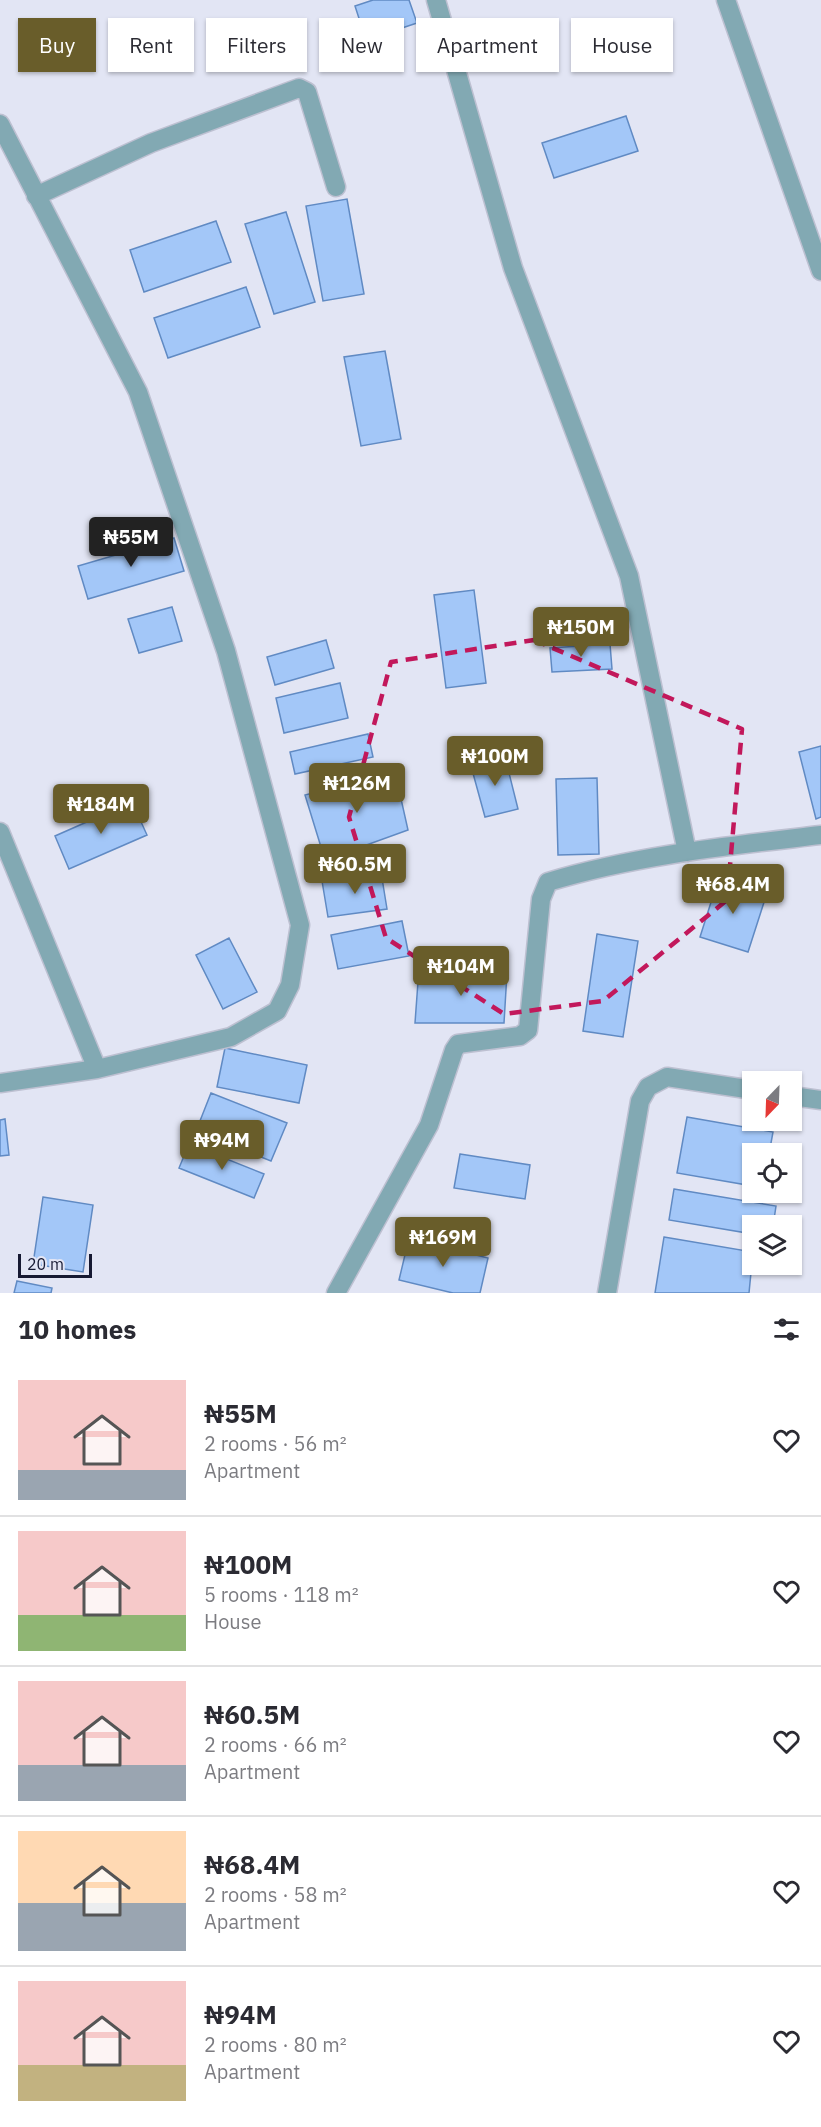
<!DOCTYPE html>
<meta charset="utf-8">
<style>
:root{--surface:#fff;--page:#f7f7f7;--text:#2b2b33;--muted:#7c7c81;--line:#e1e1e2;--accent:#695d2a}
body{margin:0;font-family:"IBM Plex Sans",sans-serif;background:var(--page);color:var(--text);height:100vh;display:flex;flex-direction:column;font-size:22px;white-space:nowrap}
*{box-sizing:border-box;margin:0}
p{font-size:20px;color:var(--muted)}
.icon{flex:none;width:33px;height:33px;fill:none;stroke:currentColor;stroke-width:2;stroke-linecap:round;stroke-linejoin:round}
.map{position:relative;height:1293px;overflow:hidden}
.panel{display:flex;flex-direction:column;background:var(--surface);flex:1}
.panel>*{flex:none}
.guide{position:absolute;left:18px;top:18px;width:786px;height:54px;display:flex;gap:12px}
.needle{width:39px;rotate:203deg}
.tools{position:absolute;left:742px;top:1071px;display:grid;gap:12px}
.tools a{display:grid;place-items:center;width:60px;height:60px;border-radius:0px;background:var(--surface);box-shadow:0 2px 4px #0004;font-size:30px}
.scale{position:absolute;left:18px;bottom:15px;width:74px;box-sizing:border-box;padding-left:6px;border:3px solid #161932;border-top:0;font-size:16px;line-height:21px;white-space:nowrap;color:#161932;-webkit-text-stroke:4px #e2e5f4;paint-order:stroke}
.price{position:absolute;translate:-50% -51px;padding:0 14px;border-radius:6px;background:var(--accent);color:#fff;font-size:20px;line-height:39px;filter:drop-shadow(0 2px 3px #0008)}
.price::after{content:'';position:absolute;left:50%;top:36px;width:18px;height:14px;margin-left:-9px;background:inherit;clip-path:polygon(0 0,100% 0,50% 100%)}
.price.on{background:#222;color:#fff}
ul{padding:0;list-style:none}
li{display:flex;align-items:center;gap:18px;height:150px;padding:0 18px}
li+li{border-top:2px solid var(--line)}
li span{display:grid;place-items:center;flex:none;width:168px;height:120px;border-radius:0px;color:#555}
li>.icon{margin-inline-start:auto}
span .icon{width:72px;height:72px;fill:#fffc;stroke-width:1}
li b{font-size:26px}
h2{display:flex;justify-content:space-between;align-items:center;height:72px;padding:0 18px;font-size:26px}
.pill{padding:0 21px;border-radius:0px;background:var(--surface);box-shadow:0 2px 4px #0004;font-size:21px;line-height:54px}
.pill.on{background:var(--accent);color:#fff}
.map>svg:first-child{display:block}
</style>
<div class="map">
<svg width="821" height="1293" viewBox="0 0 821 1293">
<rect width="100%" height="100%" fill="#e2e5f4"/>
<path fill="#a3c7f8" stroke="#608ac3" stroke-width="1.5" d="M373,0h36l8,23 -51,17 -11,-34z
M626,116l12,35 -84,27 -12,-35z
M347,199l17,95 -41,7 -17,-95z
M286,212l29,90 -41,12 -29,-90z
M216,221l15,41 -87,30 -14,-42z
M246,287l14,40 -92,31 -14,-40z
M385,351l16,88 -40,7 -17,-89z
M174,538l10,33 -96,28 -10,-33z
M474,590l12,93 -40,5 -12,-93z
M172,607l10,34 -43,12 -11,-34z
M326,640l8,28 -59,17 -8,-28z
M610,644l2,25 -60,3 -2,-24z
M340,683l8,35 -64,15 -8,-35z
M368,734l5,23 -78,17 -5,-22z
M821,746v71l-5,2 -17,-67z
M505,757l13,52 -33,8 -14,-51z
M395,772l13,58 -83,30 -20,-65z
M597,778l2,76 -41,1 -2,-76z
M132,802l15,33 -78,34 -14,-33z
M381,872l6,37 -59,8 -6,-36z
M719,877l48,16 -19,59 -48,-15z
M402,921l7,35 -71,13 -7,-34z
M597,934l41,7 -15,96 -40,-6z
M229,938l28,54 -34,17 -27,-54z
M419,968l88,5 -3,50h-89z
M225,1048l82,17 -8,38 -82,-16z
M211,1093l76,30 -16,38 -75,-30z
M687,1117l86,15 -4,22h-16v32l-76,-13z
M5,1119l4,36 -9,1v-36z
M189,1144l75,30 -10,24 -75,-30z
M460,1154l70,11 -5,34 -71,-11z
M674,1189l102,17 -3,20h-20v8l-84,-14z
M43,1197l50,8 -10,67 -50,-8z
M664,1237l89,15 -4,41h-94z
M409,1238l79,20 -8,35h-27l-54,-13z
M17,1281l35,7 -1,5h-37z"/>
<g fill="none" stroke-linecap="round" stroke-linejoin="round">
<defs>
<path id="street" d="M436,0l77,268 116,308 58,276
M726,0l95,271
M0,124l138,268 88,259 74,274 -10,60 -13,26 -46,26 -134,32 -97,14
M36,196l115,-53 148,-55 8,4 29,95
M0,832l97,237
M792,1096l29,4
M336,1293l93,-168 25,-75 4,-6 62,-8 8,-6 13,-131 7,-17c89,-27 181,-36 273,-47
M607,1293l33,-192 8,-14 19,-10 86,13"/>
</defs>
<use href="#street" stroke="#bdc0d1" stroke-width="21"/>
<use href="#street" stroke="#82a9b3" stroke-width="18"/>
</g>
<path fill="none" stroke="#c2185b" stroke-width="4.5" stroke-dasharray="12 8" stroke-linejoin="round" d="M534,640l208,89 -15,171 -124,101 -99,13 -118,-76 -37,-121 42,-155z"/>
</svg>
<div class="tools">
<a><svg class="needle" viewBox="-14 -14 28 28"><path d="M0-13l5 13h-10z" fill="#e53935"/><path d="M0 13l5-13h-10z" fill="#7c7c81"/></svg></a>
<a><svg class="icon" aria-label="locate" viewBox="0 0 24 24"><circle cx="12" cy="12" r="6"/><path d="M12 2v4M12 18v4M2 12h4M18 12h4"/></svg></a>
<a><svg class="icon" aria-label="layers" viewBox="0 0 24 24"><path d="M12 4l9 5-9 5-9-5zM3 14l9 5 9-5"/></svg></a>
</div>
<div class="scale">20 m</div>
<b class="price on" style="left:131px;top:568px">₦55M</b>
<b class="price" style="left:581px;top:658px">₦150M</b>
<b class="price" style="left:495px;top:787px">₦100M</b>
<b class="price" style="left:357px;top:814px">₦126M</b>
<b class="price" style="left:101px;top:835px">₦184M</b>
<b class="price" style="left:355px;top:895px">₦60.5M</b>
<b class="price" style="left:733px;top:915px">₦68.4M</b>
<b class="price" style="left:461px;top:997px">₦104M</b>
<b class="price" style="left:222px;top:1171px">₦94M</b>
<b class="price" style="left:443px;top:1268px">₦169M</b>
<div class="guide">
<a class="pill on">Buy</a>
<a class="pill">Rent</a>
<a class="pill">Filters</a>
<a class="pill">New</a>
<a class="pill">Apartment</a>
<a class="pill">House</a>
</div>
</div>
<section class="panel">
<h2>10 homes<svg class="icon" aria-label="filters" viewBox="0 0 24 24"><path d="M4 7h16M4 17h16"/><circle cx="9" cy="7" r="2"/><circle cx="15" cy="17" r="2"/></svg></h2>
<ul>
<li><span style="background:linear-gradient(#f6c9c9 75%,#9aa5b1 0)"><svg class="icon" aria-label="home" viewBox="0 0 24 24"><path d="M3 11l9-7 9 7M6 9v11h12V9"/></svg></span><div><b>₦55M</b><p>2 rooms · 56 m²</p><p>Apartment</p></div><svg class="icon" aria-label="heart" viewBox="0 0 24 24"><path d="M12 20l-8-8c-3-5 5-10 8-4 3-6 11-1 8 4z"/></svg></li>
<li><span style="background:linear-gradient(#f6c9c9 70%,#8fb573 0)"><svg class="icon" aria-label="home" viewBox="0 0 24 24"><path d="M3 11l9-7 9 7M6 9v11h12V9"/></svg></span><div><b>₦100M</b><p>5 rooms · 118 m²</p><p>House</p></div><svg class="icon" aria-label="heart" viewBox="0 0 24 24"><path d="M12 20l-8-8c-3-5 5-10 8-4 3-6 11-1 8 4z"/></svg></li>
<li><span style="background:linear-gradient(#f6c9c9 70%,#9aa5b1 0)"><svg class="icon" aria-label="home" viewBox="0 0 24 24"><path d="M3 11l9-7 9 7M6 9v11h12V9"/></svg></span><div><b>₦60.5M</b><p>2 rooms · 66 m²</p><p>Apartment</p></div><svg class="icon" aria-label="heart" viewBox="0 0 24 24"><path d="M12 20l-8-8c-3-5 5-10 8-4 3-6 11-1 8 4z"/></svg></li>
<li><span style="background:linear-gradient(#ffd9b3 60%,#9aa5b1 0)"><svg class="icon" aria-label="home" viewBox="0 0 24 24"><path d="M3 11l9-7 9 7M6 9v11h12V9"/></svg></span><div><b>₦68.4M</b><p>2 rooms · 58 m²</p><p>Apartment</p></div><svg class="icon" aria-label="heart" viewBox="0 0 24 24"><path d="M12 20l-8-8c-3-5 5-10 8-4 3-6 11-1 8 4z"/></svg></li>
<li><span style="background:linear-gradient(#f6c9c9 70%,#c2b280 0)"><svg class="icon" aria-label="home" viewBox="0 0 24 24"><path d="M3 11l9-7 9 7M6 9v11h12V9"/></svg></span><div><b>₦94M</b><p>2 rooms · 80 m²</p><p>Apartment</p></div><svg class="icon" aria-label="heart" viewBox="0 0 24 24"><path d="M12 20l-8-8c-3-5 5-10 8-4 3-6 11-1 8 4z"/></svg></li>
</ul>
</section>
